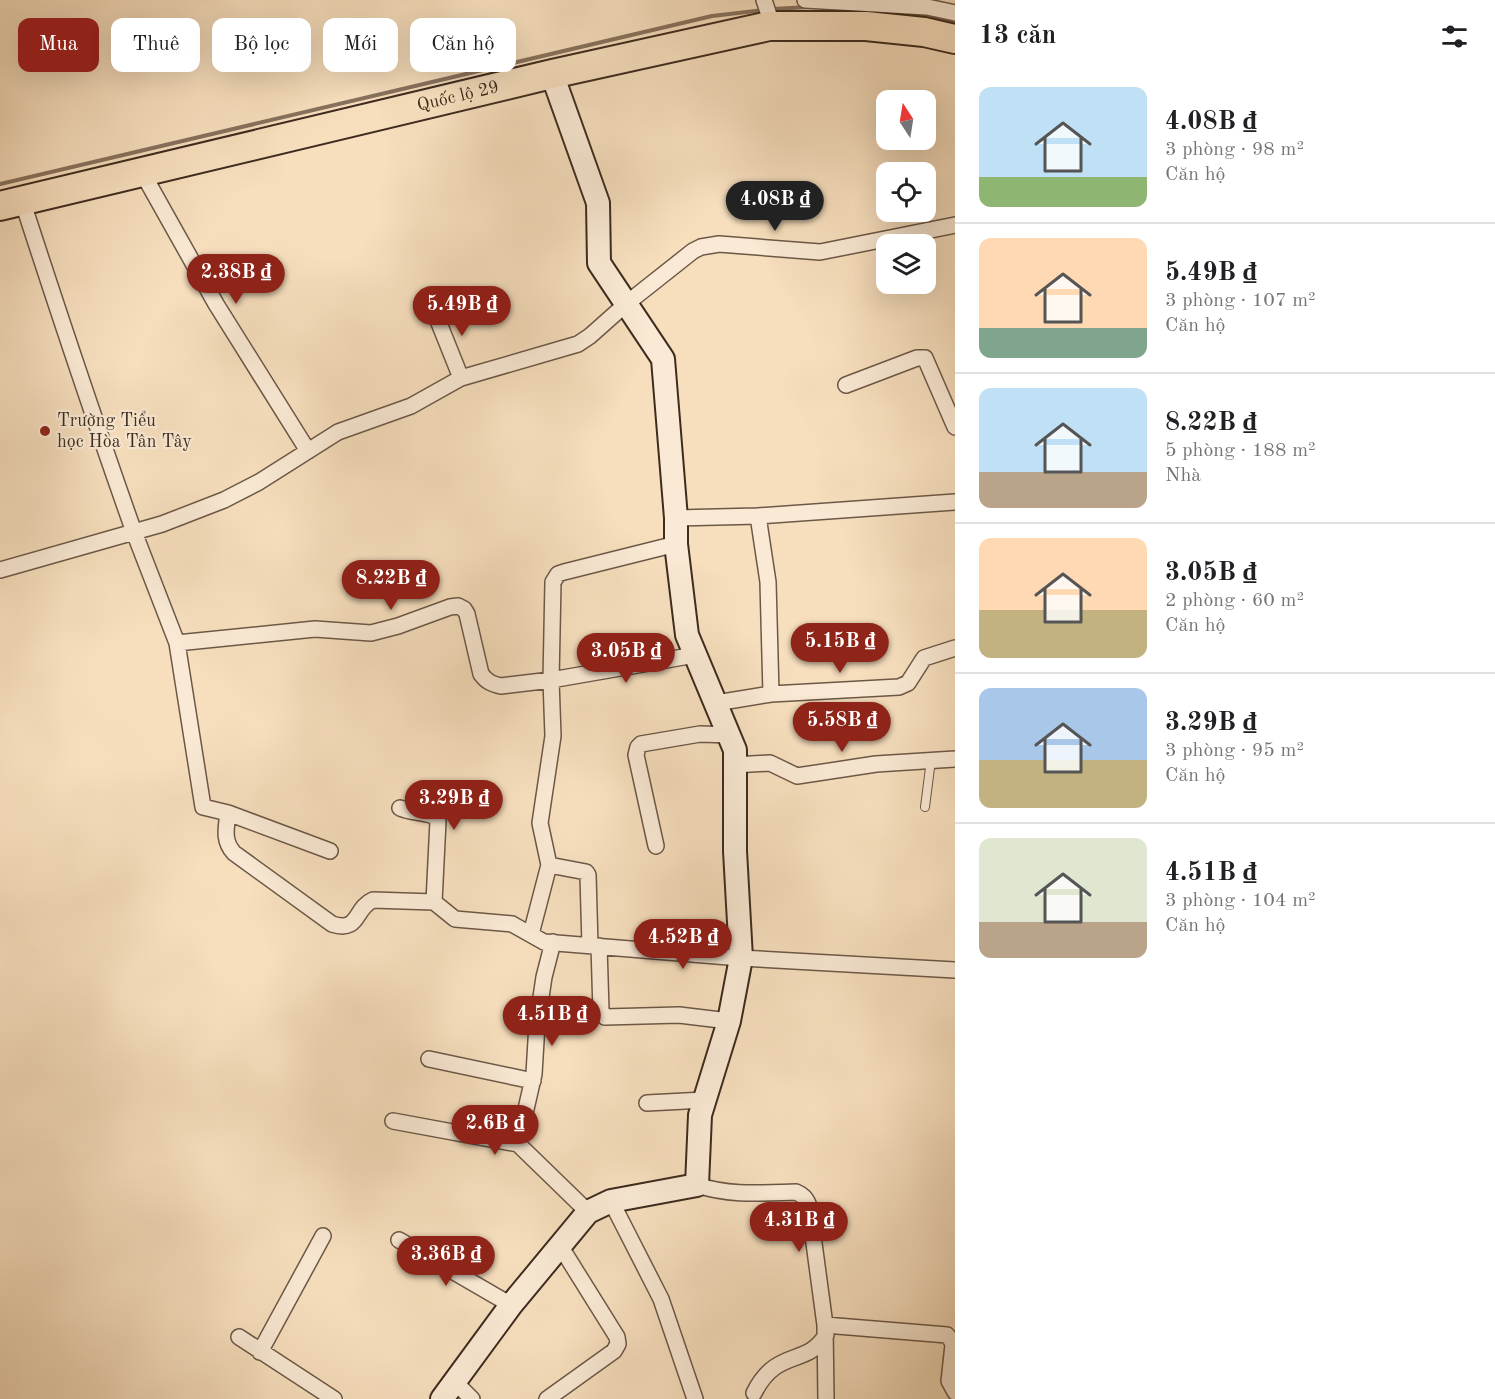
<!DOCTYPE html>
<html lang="vi">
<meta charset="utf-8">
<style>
:root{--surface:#fff;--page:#f6f6f6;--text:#202124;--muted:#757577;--line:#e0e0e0;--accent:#8f2418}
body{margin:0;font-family:"Old Standard TT",serif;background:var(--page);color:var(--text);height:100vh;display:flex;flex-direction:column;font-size:22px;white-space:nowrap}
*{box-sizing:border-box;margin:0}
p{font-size:20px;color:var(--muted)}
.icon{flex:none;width:33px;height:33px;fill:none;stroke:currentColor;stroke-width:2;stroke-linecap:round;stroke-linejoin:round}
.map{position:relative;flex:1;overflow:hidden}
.sheet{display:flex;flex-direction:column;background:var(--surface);width:540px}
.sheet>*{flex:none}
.hud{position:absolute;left:18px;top:18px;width:570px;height:54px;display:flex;gap:12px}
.needle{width:39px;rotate:348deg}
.controls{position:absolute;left:876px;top:90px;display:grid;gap:12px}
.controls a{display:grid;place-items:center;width:60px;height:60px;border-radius:12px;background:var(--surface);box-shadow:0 6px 24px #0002;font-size:30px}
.price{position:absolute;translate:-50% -51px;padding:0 14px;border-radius:21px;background:var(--accent);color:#fff;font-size:20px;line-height:39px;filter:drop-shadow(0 2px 3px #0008)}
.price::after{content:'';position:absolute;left:50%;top:36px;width:18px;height:14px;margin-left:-9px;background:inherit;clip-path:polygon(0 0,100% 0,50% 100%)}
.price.on{background:#222;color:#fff}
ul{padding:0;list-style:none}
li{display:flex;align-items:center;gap:18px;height:150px;padding:0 24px}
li+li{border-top:2px solid var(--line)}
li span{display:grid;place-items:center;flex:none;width:168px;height:120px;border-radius:12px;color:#555}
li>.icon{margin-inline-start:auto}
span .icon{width:72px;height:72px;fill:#fffc;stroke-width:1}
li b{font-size:26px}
h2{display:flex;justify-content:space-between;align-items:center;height:72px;padding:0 24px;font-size:26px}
.chip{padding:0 21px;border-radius:12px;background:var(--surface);box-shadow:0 6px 24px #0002;font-size:21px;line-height:54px}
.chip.on{background:var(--accent);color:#fff}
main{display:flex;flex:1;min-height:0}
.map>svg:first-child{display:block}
</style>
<main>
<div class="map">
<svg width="955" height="1399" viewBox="0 0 955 1399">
<rect width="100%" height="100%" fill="#f7dfbe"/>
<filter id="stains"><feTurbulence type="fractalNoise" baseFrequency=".00333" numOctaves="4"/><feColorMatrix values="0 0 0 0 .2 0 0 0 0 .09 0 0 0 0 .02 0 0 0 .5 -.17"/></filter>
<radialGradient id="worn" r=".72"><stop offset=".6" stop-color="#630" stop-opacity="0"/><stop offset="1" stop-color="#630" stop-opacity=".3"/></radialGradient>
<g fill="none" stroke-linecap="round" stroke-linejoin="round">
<path stroke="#87725e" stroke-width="4" d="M772,9l37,-2
M909,13l32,6 14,5
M0,184l712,-168 52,-6"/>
<defs>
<path id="lane" d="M925,807l6,-47"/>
<path id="street" d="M764,0l5,15v11
M805,0l122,7 28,6
M142,172l74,132 92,147
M22,200c36,111 73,222 112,332l28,-8 62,-24 35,-18 79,-50 73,-26 50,-28 117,-34 12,-8 36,-32 67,-53 8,-4 18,-3 101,8 135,-27
M461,378l-22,-55 4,-9 35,-11
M846,385l71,-27h8l30,69
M758,516l10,66 3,112
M676,518l82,-2 197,-14
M0,570l134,-38 43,111 26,164 25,6 102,38
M177,643l138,-14 56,4 27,-7 52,-19 8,-1 6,3 3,5 14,60c6,8 11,10 20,12l50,-6 144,-25
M716,703l55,-9 128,-7 9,-4 16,-25 31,-10
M734,765l36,-2 27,13 79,-12 79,-5
M400,808c12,5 25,4 36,9l2,4 -4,81
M228,813c-2,16 -5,28 6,40l98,71c28,9 22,-16 41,-24l61,2 21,17 57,5 32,18 197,16 214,12
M656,846l-20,-91 2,-8 3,-3 59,-10 30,1
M549,865l37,7 2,3 2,71
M531,934l18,-69 -9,-42 13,-87 -2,-56 2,-98 5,-8 6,-2 112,-28
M599,946l2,65 4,6 74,-2 50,6
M429,1059l104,22
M647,1103l57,-3
M393,1121l125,23 70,68
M518,1144l16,-70 3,-50 7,-47 9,-35
M697,1185c33,11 64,8 99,7 7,3 10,6 13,14l16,119 1,74
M611,1201l50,98 34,100
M399,1240l112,65
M825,1325l122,10 4,5 2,5 -4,36 6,11
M239,1337l95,62
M260,1352l63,-116
M454,1381l18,18
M754,1393c5,-10 11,-19 21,-26 19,-13 37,-9 51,-32
M547,1399l67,-48 4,-7 -1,-7 -58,-93"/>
<path id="secondary" d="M442,1399l69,-94 77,-93 23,-11 86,-16 3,-70 29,-94 12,-63 -6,-107v-101l-48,-115 -11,-91v-26l-13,-159 -64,-96 -1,-60 -46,-129"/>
<g id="highway">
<path id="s1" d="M0,206l552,-132 217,-48h97l58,6 31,7"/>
</g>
</defs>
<use href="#lane" stroke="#6c5847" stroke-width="10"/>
<use href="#street" stroke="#6c5847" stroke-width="18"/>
<use href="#secondary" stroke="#3d2b1f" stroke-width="26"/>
<use href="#highway" stroke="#3d2b1f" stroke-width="32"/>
<use href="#lane" stroke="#faead5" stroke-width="8"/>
<use href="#street" stroke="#faead5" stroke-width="15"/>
<use href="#secondary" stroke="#faead5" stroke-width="22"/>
<use href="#highway" stroke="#f7dfbe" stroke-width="28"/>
</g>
<circle fill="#8f2418" stroke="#faead5" stroke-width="2" cx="45" cy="431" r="6"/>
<g text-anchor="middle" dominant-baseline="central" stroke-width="4.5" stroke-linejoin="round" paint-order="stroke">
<g font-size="18" fill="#3d2b1f" stroke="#faead5">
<text stroke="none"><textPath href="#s1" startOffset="471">Quốc lộ 29</textPath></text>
</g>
<g font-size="18" fill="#3d2b1f" stroke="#faead5" text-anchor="start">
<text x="57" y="421">Trường Tiểu<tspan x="57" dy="21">học Hòa Tân Tây</tspan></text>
</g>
</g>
<rect width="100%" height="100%" filter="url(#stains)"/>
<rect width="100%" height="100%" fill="url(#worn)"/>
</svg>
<div class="controls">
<a><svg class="needle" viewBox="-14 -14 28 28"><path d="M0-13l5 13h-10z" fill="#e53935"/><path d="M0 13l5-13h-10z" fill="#757577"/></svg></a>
<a><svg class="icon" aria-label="locate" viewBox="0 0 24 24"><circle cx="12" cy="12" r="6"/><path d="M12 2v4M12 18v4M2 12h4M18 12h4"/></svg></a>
<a><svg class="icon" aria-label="layers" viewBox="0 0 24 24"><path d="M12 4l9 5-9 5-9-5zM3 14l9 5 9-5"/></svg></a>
</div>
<b class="price on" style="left:775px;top:232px">4.08B ₫</b>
<b class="price" style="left:236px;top:305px">2.38B ₫</b>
<b class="price" style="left:462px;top:337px">5.49B ₫</b>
<b class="price" style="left:391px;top:611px">8.22B ₫</b>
<b class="price" style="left:840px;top:674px">5.15B ₫</b>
<b class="price" style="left:626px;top:684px">3.05B ₫</b>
<b class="price" style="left:842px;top:753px">5.58B ₫</b>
<b class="price" style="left:454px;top:831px">3.29B ₫</b>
<b class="price" style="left:683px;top:970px">4.52B ₫</b>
<b class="price" style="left:552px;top:1047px">4.51B ₫</b>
<b class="price" style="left:495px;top:1156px">2.6B ₫</b>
<b class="price" style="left:799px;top:1253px">4.31B ₫</b>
<b class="price" style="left:446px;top:1287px">3.36B ₫</b>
<div class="hud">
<a class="chip on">Mua</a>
<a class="chip">Thuê</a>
<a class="chip">Bộ lọc</a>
<a class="chip">Mới</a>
<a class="chip">Căn hộ</a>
</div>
</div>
<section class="sheet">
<h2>13 căn<svg class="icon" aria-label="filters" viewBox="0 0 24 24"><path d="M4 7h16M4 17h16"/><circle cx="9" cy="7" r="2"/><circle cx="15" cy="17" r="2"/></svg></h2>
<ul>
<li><span style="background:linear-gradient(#bfe0f5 75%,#8fb573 0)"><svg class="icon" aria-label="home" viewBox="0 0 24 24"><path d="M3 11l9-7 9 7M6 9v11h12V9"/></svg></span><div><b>4.08B ₫</b><p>3 phòng · 98 m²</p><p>Căn hộ</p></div></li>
<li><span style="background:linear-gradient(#ffd9b3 75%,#7fa58c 0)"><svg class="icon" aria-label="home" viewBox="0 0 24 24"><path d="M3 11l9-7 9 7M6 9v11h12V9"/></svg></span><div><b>5.49B ₫</b><p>3 phòng · 107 m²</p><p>Căn hộ</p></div></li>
<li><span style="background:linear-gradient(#bfe0f5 70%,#b9a48a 0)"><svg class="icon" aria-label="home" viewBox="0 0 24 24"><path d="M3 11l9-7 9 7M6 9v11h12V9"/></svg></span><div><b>8.22B ₫</b><p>5 phòng · 188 m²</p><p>Nhà</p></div></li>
<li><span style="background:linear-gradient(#ffd9b3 60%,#c2b280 0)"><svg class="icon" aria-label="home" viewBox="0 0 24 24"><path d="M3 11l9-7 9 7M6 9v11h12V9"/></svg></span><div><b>3.05B ₫</b><p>2 phòng · 60 m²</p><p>Căn hộ</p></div></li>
<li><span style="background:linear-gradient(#a9c7e8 60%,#c2b280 0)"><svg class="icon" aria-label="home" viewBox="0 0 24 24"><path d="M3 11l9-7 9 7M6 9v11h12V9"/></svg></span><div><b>3.29B ₫</b><p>3 phòng · 95 m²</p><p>Căn hộ</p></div></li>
<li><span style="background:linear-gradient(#dfe7d0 70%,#b9a48a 0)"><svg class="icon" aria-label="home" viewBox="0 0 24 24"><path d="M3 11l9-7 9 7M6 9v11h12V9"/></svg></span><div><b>4.51B ₫</b><p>3 phòng · 104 m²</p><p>Căn hộ</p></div></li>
</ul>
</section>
</main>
